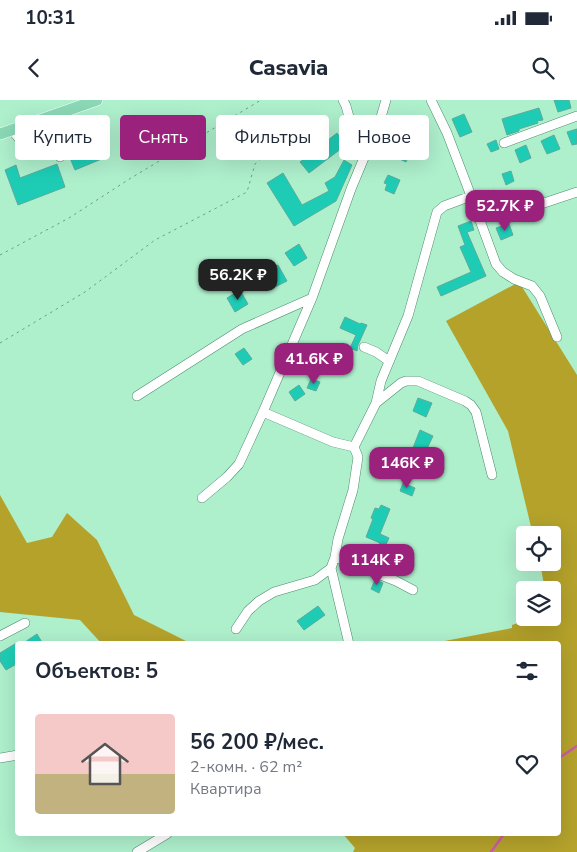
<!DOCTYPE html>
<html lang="ru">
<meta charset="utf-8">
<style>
:root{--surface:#fff;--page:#f2f2f3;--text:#1f2937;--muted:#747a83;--accent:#9a227c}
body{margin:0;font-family:"Nunito Sans",sans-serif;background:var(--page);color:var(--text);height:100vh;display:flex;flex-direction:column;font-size:19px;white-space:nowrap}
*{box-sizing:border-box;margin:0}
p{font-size:16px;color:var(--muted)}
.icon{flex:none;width:28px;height:28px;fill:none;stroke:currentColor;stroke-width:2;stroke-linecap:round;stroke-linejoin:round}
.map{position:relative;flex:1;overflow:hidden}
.drawer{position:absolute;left:15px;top:541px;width:546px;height:195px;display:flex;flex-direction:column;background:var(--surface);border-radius:5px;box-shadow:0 5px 20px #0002}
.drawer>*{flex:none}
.top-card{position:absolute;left:15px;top:15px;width:548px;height:45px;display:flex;gap:10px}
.tools{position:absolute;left:516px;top:426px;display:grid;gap:10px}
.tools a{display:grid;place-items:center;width:45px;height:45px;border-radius:5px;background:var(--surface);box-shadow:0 5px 20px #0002;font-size:25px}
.price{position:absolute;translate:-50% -42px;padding:0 11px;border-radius:10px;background:var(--accent);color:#fff;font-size:16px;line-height:32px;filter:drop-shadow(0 1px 2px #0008)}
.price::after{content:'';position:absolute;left:50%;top:30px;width:15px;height:11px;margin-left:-8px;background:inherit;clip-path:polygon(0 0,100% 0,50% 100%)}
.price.selected{background:#222;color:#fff}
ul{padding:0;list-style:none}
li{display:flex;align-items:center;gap:15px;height:125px;padding:0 20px}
li span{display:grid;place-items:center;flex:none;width:140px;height:100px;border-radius:5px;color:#555}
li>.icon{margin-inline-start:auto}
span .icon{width:60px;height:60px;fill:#fffc;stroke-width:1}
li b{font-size:21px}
h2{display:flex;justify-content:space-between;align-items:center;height:60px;padding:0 20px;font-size:21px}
.tag{padding:0 18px;border-radius:5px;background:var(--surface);box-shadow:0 5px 20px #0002;font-size:18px;line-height:45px}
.tag.selected{background:var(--accent);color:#fff}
.status{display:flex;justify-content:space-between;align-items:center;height:35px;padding:0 25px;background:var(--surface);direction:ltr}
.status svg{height:14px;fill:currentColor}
header{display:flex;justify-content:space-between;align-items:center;height:65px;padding:0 20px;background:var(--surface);font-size:22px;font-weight:800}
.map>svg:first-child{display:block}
</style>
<div class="status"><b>10:31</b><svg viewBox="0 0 49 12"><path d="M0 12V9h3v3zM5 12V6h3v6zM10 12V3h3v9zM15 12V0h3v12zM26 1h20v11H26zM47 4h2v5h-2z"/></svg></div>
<header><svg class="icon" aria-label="back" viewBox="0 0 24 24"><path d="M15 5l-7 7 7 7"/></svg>Casavia<svg class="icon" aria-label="search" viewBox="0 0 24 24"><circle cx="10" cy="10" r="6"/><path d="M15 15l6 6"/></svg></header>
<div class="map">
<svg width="577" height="752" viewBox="0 0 577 752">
<rect width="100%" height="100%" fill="#aeefcc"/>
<path fill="#b4a22b" d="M519,182l58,93v477h-224l2,-4 -12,-14h216v-190h-130l83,-16v-3l21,-7h19v-28h-7l-5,-27 12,-1v-27h-19l-25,-104 -62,-110z
M0,395l27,48 25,-6 15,-24 30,27 37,75 58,29h-90l-22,-24 -80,-8z"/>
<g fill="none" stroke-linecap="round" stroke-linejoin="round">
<path stroke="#ca5ba9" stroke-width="2.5" d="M559,658l18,-12
M491,752l13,-18"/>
</g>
<path fill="#1eccb5" stroke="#5cab9c" d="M554,0h15l2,8 -13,4z
M539,8l4,12 -6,1 1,2 -19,6v2l-12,4 -5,-16z
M464,14l8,18 -12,5 -8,-18z
M397,18l19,7 -3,8 -2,-1 -5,12 7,2 -7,16 -15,-7 6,-13 -2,-1 5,-13 -6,-2z
M577,29v15l-5,1 -5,-13z
M337,33l9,12 -37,28 -9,-11z
M554,35l6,14 -13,5 -6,-13z
M496,40l3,9 -8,3 -4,-8z
M526,45l5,13 -11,5 -5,-13z
M99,46l5,12 -29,12 -5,-12 9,-4 -1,-2 11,-4 1,2z
M344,60l8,5 -16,36 -42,25 -27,-43 16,-10 19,32 27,-14 -4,-8 10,-6z
M57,64l8,23 -47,18 -13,-35 11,-5 4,13z
M511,71l3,10 -8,4 -4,-11z
M388,75l12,5 -6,14 -9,-4 2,-6 -3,-1z
M494,90l5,11 -10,5 -5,-11z
M471,121l3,9 -7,2 19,44 -45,20 -4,-9 34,-15 -11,-25 5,-2 -7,-19z
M509,124l4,11 -12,5 -5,-12z
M299,144l8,14 -13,8 -9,-13z
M278,165l9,16 -12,6 -9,-16z
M240,190l8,14 -13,8 -8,-14z
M345,217l15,7 1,-1 6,2 -9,20 -1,6 -7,-3 6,-13 -16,-7z
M244,248l8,11 -9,6 -8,-11z
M311,279l9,3 -4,9 -9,-3z
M299,285l6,9 -10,7 -6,-9z
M418,298l14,5 -6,14 -13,-6z
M420,330l13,6 -8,17 -12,-5z
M403,383l12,5 -3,8 -12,-5z
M381,405l9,4 -10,25 9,4 -6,13 -6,-3 3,-5 -14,-6 7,-18 -2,-1 4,-10 4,1z
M402,453l9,3 -3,6 -2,-1 -3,7 -6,-3z
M375,480l8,3 -4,10 -8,-4z
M318,506l7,9 -21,15 -7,-9z
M37,534l6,10h-21z
M15,544l3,5v14l-12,7 -6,-9v-8z"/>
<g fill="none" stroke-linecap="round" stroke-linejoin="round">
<defs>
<path id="minor" d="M343,0l3,6 3,11
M12,30l16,20h5l22,-7 4,-30
M55,43l5,14
M504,43l73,-27
M471,96l25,68 7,8 11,7 18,7 8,10 17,41
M523,110l54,-18
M364,247l12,5 13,9
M137,296l105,-67 70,-31
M376,303l5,-22 27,-65 29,-104 7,-6 27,-10 -24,-63 -16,-33
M263,312l70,30 21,5 4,10 -5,33 -15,49 -3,18 -4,11 18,76
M354,347l22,-44 25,-20 5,-2h12l47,20 6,4 5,7 16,63
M202,398l25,-21 12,-13 24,-52 49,-114 39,-109 30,-72 5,-17
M335,457l61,24 17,9
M236,529l12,-18 11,-10 15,-9 41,-12 16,-12
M0,536l25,-13
M0,658l18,-3
M137,752l30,-18"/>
<path id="major" d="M0,34l97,-34"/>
</defs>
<use href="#minor" stroke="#4d8b6c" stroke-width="10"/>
<use href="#major" stroke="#fff" stroke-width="12"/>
<path stroke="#6f9f86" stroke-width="1" stroke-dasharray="2.5 4" stroke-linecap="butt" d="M0,155l69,-37 62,-40 130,-78
M0,243l85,-51 70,-52 92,-48 8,-28 10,-9 20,4"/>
<use href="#minor" stroke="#fff" stroke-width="9"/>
<use href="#major" stroke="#8ad8b6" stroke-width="11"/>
</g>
</svg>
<div class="tools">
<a><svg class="icon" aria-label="locate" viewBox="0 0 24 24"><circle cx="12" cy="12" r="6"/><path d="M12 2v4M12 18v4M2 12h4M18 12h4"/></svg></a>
<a><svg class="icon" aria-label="layers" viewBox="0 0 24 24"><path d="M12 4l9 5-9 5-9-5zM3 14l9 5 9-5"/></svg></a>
</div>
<b class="price" style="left:505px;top:132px">52.7K ₽</b>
<b class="price selected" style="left:238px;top:201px">56.2K ₽</b>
<b class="price" style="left:314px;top:285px">41.6K ₽</b>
<b class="price" style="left:407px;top:389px">146K ₽</b>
<b class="price" style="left:377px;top:486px">114K ₽</b>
<div class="top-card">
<a class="tag">Купить</a>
<a class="tag selected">Снять</a>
<a class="tag">Фильтры</a>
<a class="tag">Новое</a>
</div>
<section class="drawer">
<h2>Объектов: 5<svg class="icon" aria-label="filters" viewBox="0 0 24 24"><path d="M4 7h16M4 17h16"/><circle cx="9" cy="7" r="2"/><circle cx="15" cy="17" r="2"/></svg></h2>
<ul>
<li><span style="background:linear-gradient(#f6c9c9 60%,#c2b280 0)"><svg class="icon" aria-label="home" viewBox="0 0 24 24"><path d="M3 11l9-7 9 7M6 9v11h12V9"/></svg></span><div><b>56 200 ₽/мес.</b><p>2-комн. · 62 m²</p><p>Квартира</p></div><svg class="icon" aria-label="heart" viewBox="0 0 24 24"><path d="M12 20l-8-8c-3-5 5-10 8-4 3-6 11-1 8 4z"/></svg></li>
</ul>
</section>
</div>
